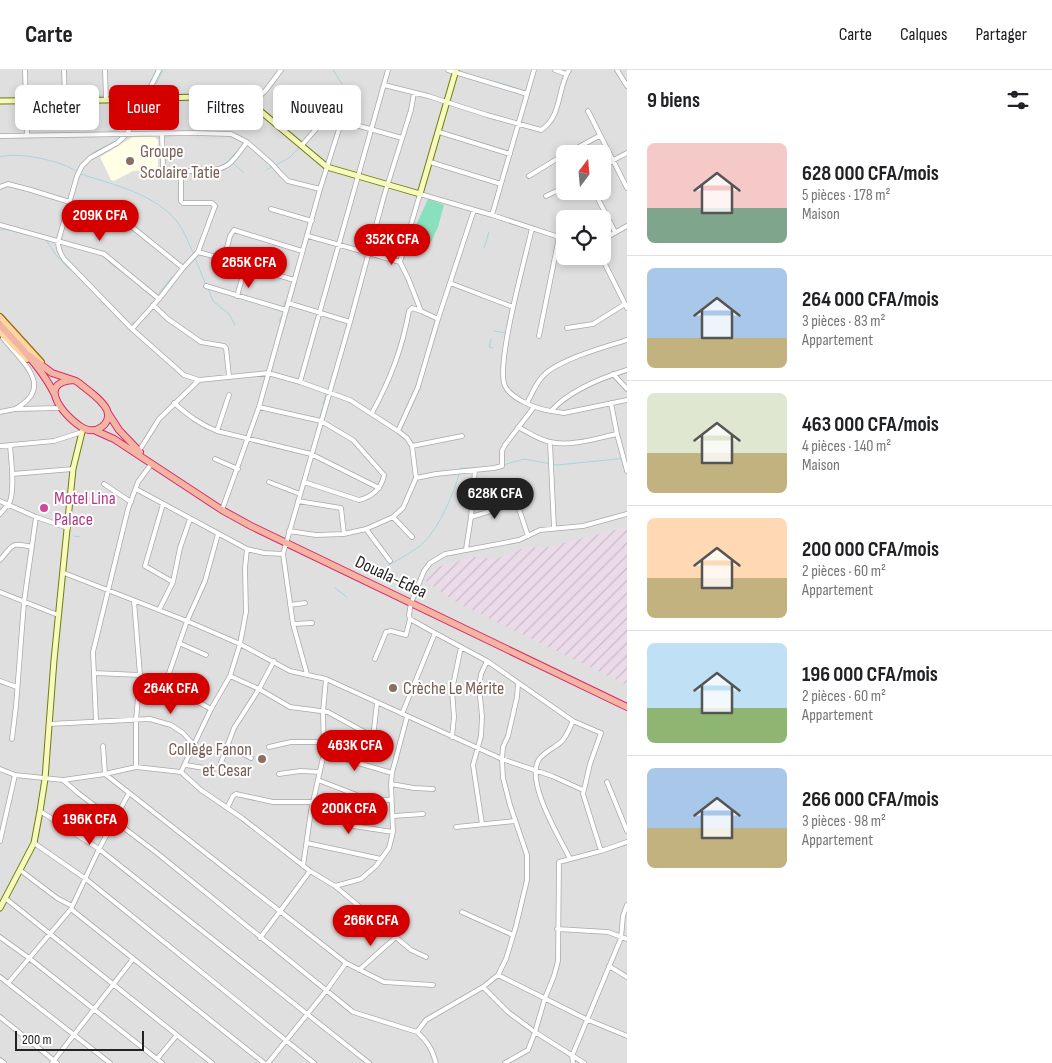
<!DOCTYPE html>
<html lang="fr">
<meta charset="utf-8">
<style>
:root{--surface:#fff;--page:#f2f2f2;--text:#202124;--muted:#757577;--line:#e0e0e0;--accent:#d40000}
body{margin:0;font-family:"Sofia Sans Condensed",sans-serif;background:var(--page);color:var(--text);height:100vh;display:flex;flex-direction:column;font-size:19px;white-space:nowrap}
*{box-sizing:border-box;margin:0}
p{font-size:16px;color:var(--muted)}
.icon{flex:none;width:28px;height:28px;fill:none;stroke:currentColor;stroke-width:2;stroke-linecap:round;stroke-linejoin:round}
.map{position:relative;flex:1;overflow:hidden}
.side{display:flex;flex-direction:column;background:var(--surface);width:425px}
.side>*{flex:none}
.top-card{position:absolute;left:15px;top:15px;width:475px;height:45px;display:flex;gap:10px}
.needle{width:32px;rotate:16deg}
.controls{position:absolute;left:556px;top:75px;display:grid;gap:10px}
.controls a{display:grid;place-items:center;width:55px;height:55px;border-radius:8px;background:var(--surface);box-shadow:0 2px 8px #0003;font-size:25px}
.scale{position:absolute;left:15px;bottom:12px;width:129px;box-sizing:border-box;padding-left:5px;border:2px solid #222;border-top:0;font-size:14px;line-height:18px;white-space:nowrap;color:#222;-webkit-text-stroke:4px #fff;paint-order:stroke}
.price{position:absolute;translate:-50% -42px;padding:0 11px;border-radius:18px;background:var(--accent);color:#fff;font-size:16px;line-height:32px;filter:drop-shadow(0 1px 2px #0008)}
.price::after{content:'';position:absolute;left:50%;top:30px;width:15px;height:11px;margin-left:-8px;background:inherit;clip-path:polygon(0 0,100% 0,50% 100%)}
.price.current{background:#222;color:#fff}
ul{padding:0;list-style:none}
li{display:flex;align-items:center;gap:15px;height:125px;padding:0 20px}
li+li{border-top:1px solid var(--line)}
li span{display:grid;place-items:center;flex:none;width:140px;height:100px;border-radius:8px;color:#555}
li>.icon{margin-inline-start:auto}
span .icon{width:60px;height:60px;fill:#fffc;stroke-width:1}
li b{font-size:21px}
h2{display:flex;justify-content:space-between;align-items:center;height:60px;padding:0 20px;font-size:21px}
.pill{padding:0 18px;border-radius:8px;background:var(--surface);box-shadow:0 2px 8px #0003;font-size:18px;line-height:45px}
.pill.current{background:var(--accent);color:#fff}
header{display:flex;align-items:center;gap:30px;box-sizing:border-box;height:70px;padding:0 25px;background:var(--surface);border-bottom:1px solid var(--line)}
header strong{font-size:24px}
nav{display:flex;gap:28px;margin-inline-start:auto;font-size:18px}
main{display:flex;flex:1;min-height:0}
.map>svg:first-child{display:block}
</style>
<header>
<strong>Carte</strong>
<nav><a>Carte</a><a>Calques</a><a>Partager</a></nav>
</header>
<main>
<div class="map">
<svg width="627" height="993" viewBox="0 0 627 993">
<defs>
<pattern id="industrial-furrows" width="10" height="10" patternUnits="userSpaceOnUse" patternTransform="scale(1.25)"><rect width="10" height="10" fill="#ebdbe8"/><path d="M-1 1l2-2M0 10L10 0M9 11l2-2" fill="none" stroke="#c9bcc7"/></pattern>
</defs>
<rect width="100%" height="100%" fill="#f2efe9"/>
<path fill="#e0dfdf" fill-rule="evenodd" d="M0,0h627v993h-627zM565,84h37v37h-37zM565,149h37v37h-37z"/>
<path fill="url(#industrial-furrows)" d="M627,457v158l-171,-83 -30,-21 8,-13 39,-11 23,2 31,-12 17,1z"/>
<path fill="#ffffe5" d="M133,67h22l3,3v25l-2,4 -23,2 -19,10 -3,-1 -11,-23z"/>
<path fill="#88e0be" d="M428,129l16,6 -6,22 -8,17 -17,-12z"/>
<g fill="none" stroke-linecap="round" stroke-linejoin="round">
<path stroke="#aad3df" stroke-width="1" d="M163,0l-9,18 2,7 30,-1
M333,0l9,14
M496,12l15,4
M69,26h34
M108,26l31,-1 6,-4 12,-21
M29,27h34
M0,28h23
M288,41l4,-5
M132,60h39
M135,60l-1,-4 11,-21 7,-4 43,-1
M110,61c21,-1 19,-7 27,-25l-4,-5
M92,83l26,-13 2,-4
M0,87c16,-6 64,4 77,15
M233,93l11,10
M221,96l5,-3 11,-12
M266,100l23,-12 11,-11
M81,104c33,11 75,20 97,49 7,9 11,21 16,32
M382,127l3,-11
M0,160l5,-1 22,6
M30,165l16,5 10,15 13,14
M484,178l5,-16
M195,188l11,27
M109,192l6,5
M117,198l4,3
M208,218l5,13 16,13 6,11
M357,218l3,-10
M159,223l13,-16
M100,232l3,3
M284,236l1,-5
M279,252l2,-5
M132,253l3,-1
M494,261l12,2
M281,266l15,-52
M491,269l-2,8 4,1
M323,335l3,-11
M320,348l2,-9
M503,395l21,-6 33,6 70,-7
M460,400v-2h14
M74,466l6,1
M389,495c11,-7 27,-14 36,-24 14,-14 29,-48 34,-67
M335,518l12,9
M40,725l1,-11
M124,802l6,5
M59,915l8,6
M16,962l11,9"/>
<defs>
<path id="minor" d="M25,0l2,64
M64,0l1,30
M105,0l1,30
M159,0l-32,64 -10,9 -27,15 -8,8 -5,10 -19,66c0,7 2,11 6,17l68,70 52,46 15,5
M448,0l79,24
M555,0l11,4
M617,0l10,16
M384,15l44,11 59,19 54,15c21,-13 16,-41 28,-60
M252,34l14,-14 15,-20
M588,41l39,77
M439,62l71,22
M162,64l1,33 3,3c18,0 49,5 63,-6 7,-6 12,-14 18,-22
M0,66l194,-3 37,1 16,8 25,22 9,10 7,7 32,8
M302,75l23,-26
M566,84l33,-18
M430,92l71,22
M602,96l25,-13
M529,106l36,-22
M0,117l8,-3 23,6 90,28 62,50
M594,121l21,41
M546,126l19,-9
M271,139l41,12
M492,145l42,-145
M0,155l104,29 55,45 24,-31 15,-16 17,-46 -3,-3h-29l-2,-2v-31
M532,158c-6,28 -37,137 -27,158 6,13 32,23 46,25 19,-21 50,-33 76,-41
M308,166l92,26
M602,170l25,-14
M198,182l26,7 70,21
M601,186l26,52
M224,189l6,-23 4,-6 68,21
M450,213l63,24
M206,216l80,24
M237,226l9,-31
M288,233l62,19
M153,235l15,14 33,23 23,4 2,2 3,28
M438,249l-17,-8 -13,-33 -8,-16 20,-68 72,21 73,24
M567,258l26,-4 32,-20
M132,259l27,-30
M539,266l20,-99
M3,268c18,23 53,49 12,71
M613,304l14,15
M300,312l88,-312
M174,333c14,12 25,21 43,28l94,23 68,34
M527,333c5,-9 9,-20 16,-27 14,-16 64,-30 84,-36
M611,333l6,31 10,37
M259,337l62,14 32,19 31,35c-2,13 -12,22 -25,25l-55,-18
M551,341l13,2 63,-13
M0,342l15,-3 45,-1
M372,343c19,-35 30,-64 37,-102l3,-3 9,3
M518,357c10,5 21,13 32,15 21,5 47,-4 67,-8
M217,361l12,-36
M398,361l20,-44 20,-68 36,-109
M550,372l4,86
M0,376l54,-5 28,-9
M412,376l50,-10
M139,381l20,-32 40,-39 69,-7 32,9 50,18 48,31 9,7 5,8 4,32 -13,30 -10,9 -27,12 -22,5 -28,1 -27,-4
M215,389l23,10
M12,404l61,-5
M416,408l20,-4 58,-6 8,-2v-15l3,-6 29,-38
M269,412l31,12
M104,414l27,18
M136,419l111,60 17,4 19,1
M0,431l36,16 32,11
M298,431l43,7 3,26
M163,434l-18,62 28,16
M222,440l37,-103 61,-218 21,-66 4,-1 57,16
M0,444c3,-4 8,-8 10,-13 5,-14 1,-41 0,-56
M393,447l19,20
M471,447l46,-14 11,33
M366,459l24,32
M466,479l5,-32 4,-47
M0,490c14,-16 11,-18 32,-13
M64,503l123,48 53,23 50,27 36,8 176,80 50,17 31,14
M0,522l58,23
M134,531l6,74 -4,45v47
M290,535l15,-2
M159,540l14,-28 7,-34 10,-29
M293,554l19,-1
M435,563l52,28 86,60c-3,6 -6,15 -11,20 -6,6 -16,10 -22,17 -17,21 20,80 30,101
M179,573l27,12
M375,589l11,-27 5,-1 15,4 4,-16
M94,603l46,2 33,13 38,21
M307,604l-14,-50 -10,-70 67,-232 34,-126 27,-86 3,-17
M230,606l29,13 31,18 38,5 40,22
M0,611l17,6
M165,615l22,-64 18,-40 13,-47
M402,644l33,-81 -25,-14 -1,-4 2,-12 13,-32 6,-8 15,-9 74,-14 21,-10 43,-4 44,-12
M96,651l-3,-69 35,-143 10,-27 14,-19
M573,651l28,12 -11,31 -7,30 18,57
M49,654l101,-5 21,6 12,8 12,13
M374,659l3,-26
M452,667l2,-20 -2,-27 9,-43
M12,669l4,-33 8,-104 12,-85
M228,675l23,13
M103,676l2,28 241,189 38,19 49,3
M269,677l22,-5h33
M324,683l68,20
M186,695l24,4 9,-1 15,-40 25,-39 15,-28
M0,699l15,6 48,5 42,-6 31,-7 45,5 30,-63 19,-33 10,-32 6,-32 -1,-44 2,-19
M181,702l20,18 41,28 68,53 25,15 76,64 15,7
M279,704l21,-3 20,1
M63,710l15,13 79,60 196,159 64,20 9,-12 57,-33 15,-12 8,-16 10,-33 11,-46v-25l-17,-50 -7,-27 -1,-19 1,-12 5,-11 9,-39 1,-13
M318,710l49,19 24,1
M607,712l20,49
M391,714l23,4 19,1
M227,738l6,-12 3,-2 37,8h40
M40,741l59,38 270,214
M311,741l42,15 40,6
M393,746l30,-2
M482,754l-9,-59 8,-29 1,-20 -3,-29 2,-13 6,-13
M456,757l59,-6
M0,771l15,-66
M34,773l52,36 228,184
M307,773l74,16
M303,796l8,-55 13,-58 -1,-41 3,-33
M20,800l37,28 15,8
M335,816l26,-7 15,-13 13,-18 4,-16 -2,-48 1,-11 15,-56
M5,828l207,165
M71,839l193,154
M462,842l51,23
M557,859l51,3 19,7
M0,867l29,21 133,105
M260,868l50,-67
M609,896l18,11
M359,900l37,-33
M498,905l88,44 41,17
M0,907l110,86
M9,912l62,-73 28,-60 30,-56
M483,917l25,25 27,20 49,31
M0,947l57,46
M417,962c11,10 15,17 19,31
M157,989l20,-24
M0,990l4,3
M52,993l81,-104
M268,993l58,-72 20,-28
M505,993l23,-13 7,-18 10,-34 9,-22 4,-15 1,-99 42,-11 26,-9
M573,993l-1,-7 49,-118 2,-22 4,-11"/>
<path id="secondary" d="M0,31l106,-1 119,-4 13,2 14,6 75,63 93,27 36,-124
M0,838l34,-65 6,-32 5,-32 9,-119 19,-191 10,-41"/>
<path id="primary" d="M0,247l41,45
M0,262l27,27"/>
<path id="trunk" d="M0,255c20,22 42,43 55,70
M28,285l24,18 24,8 3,2c8,7 23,16 28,27 5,14 -11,25 -24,18 -16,-9 -49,-45 -10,-48
M108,343l11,17 21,22
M96,361l18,8 108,71 29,16 376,181"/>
</defs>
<use href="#minor" stroke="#a9a9a9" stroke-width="5.5"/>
<use href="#secondary" stroke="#707d05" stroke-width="7"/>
<use href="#primary" stroke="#a06b00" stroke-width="8"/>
<use href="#trunk" stroke="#dc2a67" stroke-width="8"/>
<use href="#minor" stroke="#fff" stroke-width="4"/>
<use href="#secondary" stroke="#f7fabf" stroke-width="5"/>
<use href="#primary" stroke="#fcd6a4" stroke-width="5.5"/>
<use href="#trunk" stroke="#f2b4a3" stroke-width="6"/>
</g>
<g fill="#8d6e63" stroke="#fff" stroke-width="2">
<circle cx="130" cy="91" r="5"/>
<circle cx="393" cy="618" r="5"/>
<circle cx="262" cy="689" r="5"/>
</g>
<circle fill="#d1479c" stroke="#fff" stroke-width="2" cx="44" cy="438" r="5"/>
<g text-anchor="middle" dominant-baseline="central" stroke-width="4" stroke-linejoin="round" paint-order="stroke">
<g font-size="18" fill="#785e54" stroke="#fff" text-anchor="start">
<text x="140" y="81">Groupe<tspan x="140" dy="21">Scolaire Tatie</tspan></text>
<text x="403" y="618">Crèche Le Mérite</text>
<text x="252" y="679" text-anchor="end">Collège Fanon<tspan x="252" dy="21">et Cesar</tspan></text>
</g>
<g font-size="18" fill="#b23c85" stroke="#fff" text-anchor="start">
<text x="54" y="428">Motel Lina<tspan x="54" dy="21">Palace</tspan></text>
</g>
<g font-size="18" fill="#222" stroke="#fff">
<text transform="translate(391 507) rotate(25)">Douala-Edea</text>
</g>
</g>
</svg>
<div class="controls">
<a><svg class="needle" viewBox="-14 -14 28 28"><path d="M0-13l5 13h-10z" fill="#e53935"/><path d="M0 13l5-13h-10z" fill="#757577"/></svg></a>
<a><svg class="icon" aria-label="locate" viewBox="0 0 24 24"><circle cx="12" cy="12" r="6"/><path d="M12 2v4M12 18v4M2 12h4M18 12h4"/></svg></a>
</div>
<div class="scale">200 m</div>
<b class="price" style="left:100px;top:172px">209K CFA</b>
<b class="price" style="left:392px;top:196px">352K CFA</b>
<b class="price" style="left:249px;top:219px">265K CFA</b>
<b class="price current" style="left:495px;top:450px">628K CFA</b>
<b class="price" style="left:171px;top:645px">264K CFA</b>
<b class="price" style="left:355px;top:702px">463K CFA</b>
<b class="price" style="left:349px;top:765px">200K CFA</b>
<b class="price" style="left:90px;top:776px">196K CFA</b>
<b class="price" style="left:371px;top:877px">266K CFA</b>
<div class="top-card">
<a class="pill">Acheter</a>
<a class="pill current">Louer</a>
<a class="pill">Filtres</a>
<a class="pill">Nouveau</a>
</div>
</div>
<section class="side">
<h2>9 biens<svg class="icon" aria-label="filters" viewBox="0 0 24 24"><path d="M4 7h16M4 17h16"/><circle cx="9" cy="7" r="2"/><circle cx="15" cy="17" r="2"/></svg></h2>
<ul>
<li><span style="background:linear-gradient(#f6c9c9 65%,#7fa58c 0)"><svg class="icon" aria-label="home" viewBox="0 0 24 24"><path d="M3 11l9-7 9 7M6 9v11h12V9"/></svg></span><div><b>628 000 CFA/mois</b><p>5 pièces · 178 m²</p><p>Maison</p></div></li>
<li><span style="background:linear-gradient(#a9c7e8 70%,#c2b280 0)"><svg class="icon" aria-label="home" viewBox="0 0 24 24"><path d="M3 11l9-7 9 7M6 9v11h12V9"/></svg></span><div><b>264 000 CFA/mois</b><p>3 pièces · 83 m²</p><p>Appartement</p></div></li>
<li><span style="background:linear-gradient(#dfe7d0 60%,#c2b280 0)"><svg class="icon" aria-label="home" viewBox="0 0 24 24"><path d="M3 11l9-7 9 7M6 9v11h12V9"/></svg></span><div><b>463 000 CFA/mois</b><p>4 pièces · 140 m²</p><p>Maison</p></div></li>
<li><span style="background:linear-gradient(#ffd9b3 60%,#c2b280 0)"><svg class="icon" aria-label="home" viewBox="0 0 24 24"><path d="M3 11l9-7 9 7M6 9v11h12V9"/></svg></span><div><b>200 000 CFA/mois</b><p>2 pièces · 60 m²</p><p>Appartement</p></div></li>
<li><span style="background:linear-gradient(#bfe0f5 65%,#8fb573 0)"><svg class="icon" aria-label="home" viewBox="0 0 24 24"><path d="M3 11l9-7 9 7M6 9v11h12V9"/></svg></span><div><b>196 000 CFA/mois</b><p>2 pièces · 60 m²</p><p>Appartement</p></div></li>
<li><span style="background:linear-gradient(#a9c7e8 60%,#c2b280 0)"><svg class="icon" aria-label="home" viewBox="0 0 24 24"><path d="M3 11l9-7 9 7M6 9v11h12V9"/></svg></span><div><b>266 000 CFA/mois</b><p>3 pièces · 98 m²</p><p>Appartement</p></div></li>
</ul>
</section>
</main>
